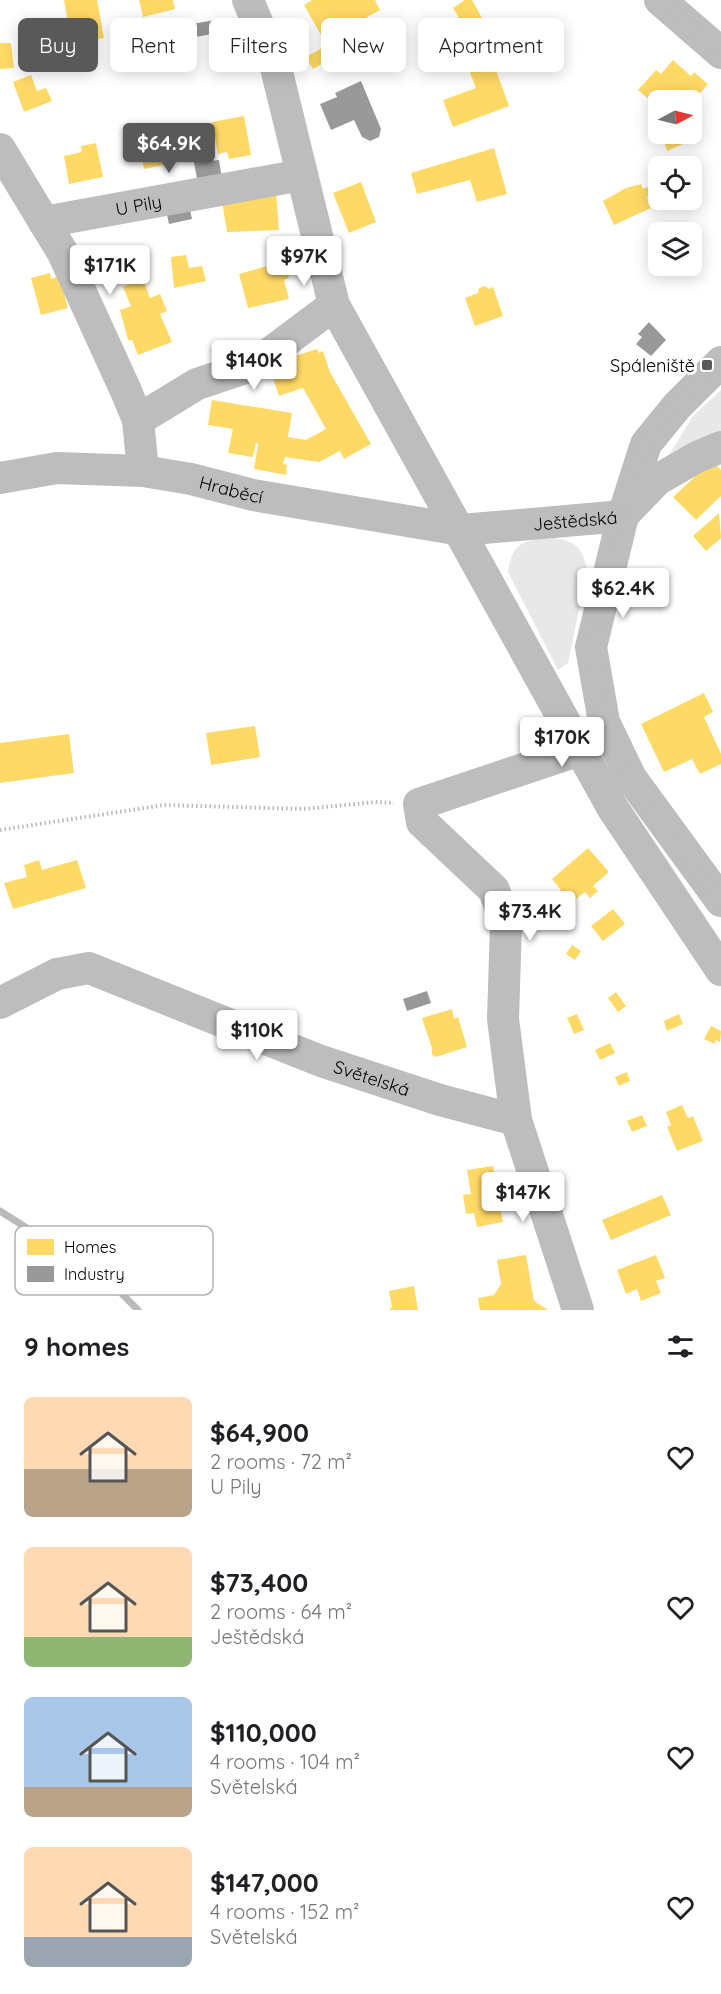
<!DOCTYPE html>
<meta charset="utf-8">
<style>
:root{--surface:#fff;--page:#f2f2f2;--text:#202124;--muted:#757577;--accent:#595959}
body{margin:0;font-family:Quicksand,sans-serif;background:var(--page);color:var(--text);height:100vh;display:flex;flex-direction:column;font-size:22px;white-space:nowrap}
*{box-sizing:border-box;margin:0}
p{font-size:20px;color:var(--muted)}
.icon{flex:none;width:33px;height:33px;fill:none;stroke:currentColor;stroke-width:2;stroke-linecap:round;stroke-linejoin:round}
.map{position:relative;height:1310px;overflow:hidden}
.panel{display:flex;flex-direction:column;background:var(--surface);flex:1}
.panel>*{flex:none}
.banner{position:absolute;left:18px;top:18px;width:686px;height:54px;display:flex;gap:12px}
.needle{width:39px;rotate:83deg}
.tools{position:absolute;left:648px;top:90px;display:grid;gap:12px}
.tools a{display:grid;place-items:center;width:54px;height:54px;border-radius:9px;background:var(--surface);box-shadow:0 3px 15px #0003;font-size:30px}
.price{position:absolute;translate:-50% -51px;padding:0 14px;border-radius:6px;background:#fff;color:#222;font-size:20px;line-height:39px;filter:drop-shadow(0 2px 3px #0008)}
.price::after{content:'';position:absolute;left:50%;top:36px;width:18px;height:14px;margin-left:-9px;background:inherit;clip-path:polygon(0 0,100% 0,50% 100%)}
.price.on{background:var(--accent);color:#fff}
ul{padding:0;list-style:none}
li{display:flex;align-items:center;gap:18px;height:150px;padding:0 24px}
li span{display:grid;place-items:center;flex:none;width:168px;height:120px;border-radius:9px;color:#555}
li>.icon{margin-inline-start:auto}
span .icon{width:72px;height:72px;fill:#fffc;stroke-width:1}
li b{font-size:26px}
h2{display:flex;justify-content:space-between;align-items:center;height:72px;padding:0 24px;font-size:26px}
.tag{padding:0 21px;border-radius:9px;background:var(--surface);box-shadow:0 3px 15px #0003;font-size:21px;line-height:54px}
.tag.on{background:var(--accent);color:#fff}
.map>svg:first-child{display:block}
</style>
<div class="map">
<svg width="721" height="1310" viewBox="0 0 721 1310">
<rect width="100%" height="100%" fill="#fff"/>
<path fill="#e8e8e8" d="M721,390v47l-57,26 29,-47z
M552,538c23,2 32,10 35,33l-19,92 -10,7 -50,-98c4,-30 16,-32 44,-34z"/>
<path fill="#ffd966" d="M64,0h33l7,38 -32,6z
M139,0h34l2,9 -32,8z
M312,0h63l5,10 -36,20 -4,-6 -19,11 -17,-30z
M465,0h7l10,18 -17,10 -12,-20z
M0,43h11l3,25 -14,1z
M324,47l7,12 -18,10 -7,-12z
M488,48l21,58 -56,21 -10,-27 33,-12 -12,-31z
M673,60l18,16 3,-4 14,12 -12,14 -5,-5 -7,7 -25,-1 -5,5 -16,-14 18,-20 5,4z
M31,75l6,16 9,-3 6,13 -28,11 -11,-30z
M244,116l7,39 -22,4 -2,-7 -9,2 -6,-32z
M171,128l7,34 -34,7 -6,-28 19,-4 -1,-6z
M662,134h25l3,7 -23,10z
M96,143l7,34 -34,7 -5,-28 18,-4 -1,-6z
M494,148l13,46 -30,8 -7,-22 -53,14 -6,-21z
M361,182l15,40 -27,11 -16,-40z
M641,184l2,5 5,-2 4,8 -5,2 4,11 -37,17 -11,-24 23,-13z
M276,192l3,38 -52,2 -5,-31z
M186,255l3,13 13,-2 4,15 -32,7 -3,-31z
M292,259l1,5 -6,2 2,12 -5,2 5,19 -41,9 -9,-34z
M50,273l1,6 8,-3 9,32 -27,7 -10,-37z
M143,279l7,19 10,-4 7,17 -7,3 12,28 -34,13 -6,-15h-4l-8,-30 11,-4 -8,-19z
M485,286l4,3 4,-2 10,29 -28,10 -10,-28 13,-5 1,-5z
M317,349l2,4 4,-2 7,21 41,72 -27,15 -4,-8 -21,11 -34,-5 -2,7 4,1 -1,10 -32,-6 4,-25 -2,-1 -3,14 -25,-4 5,-24 -25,-4 4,-25 80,13 -4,24 18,3 20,-11 -23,-41 -24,8 -9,-27 23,-8 -1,-4z
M712,461l9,9v26l-25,24 -23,-23z
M719,513l2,25 -15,13 -13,-15z
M704,693l9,19 -9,5 17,37v10l-21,10 -8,-15 -28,13 -23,-48z
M255,726l5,31 -49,8 -5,-32z
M69,734l5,39 -74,10v-40z
M588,848l21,24 -16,14 5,5 -8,7 -5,-6 -19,15 -11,-12 6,-5 -9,-11z
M39,860l3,10 35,-10 9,28 -73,21 -9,-26 23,-6 -3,-12z
M613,909l12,15 -22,17 -12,-15z
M572,945l9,6 -6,9 -9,-6z
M616,992l10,14 -8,6 -10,-14z
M452,1009l2,10 4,-2 9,30 -31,10 -4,-2v-7l-10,-30z
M577,1014l7,16 -10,4 -7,-16z
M679,1014l4,10 -16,7 -3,-10z
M711,1026l10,5 -1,11 -4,-2 -1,4 -11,-5z
M610,1043l5,10 -15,7 -5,-10z
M627,1072l3,9 -11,5 -4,-9z
M682,1105l6,13 5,-2 10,25 -26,10 -10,-24 4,-2 -5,-13z
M642,1115l5,11 -15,6 -5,-11z
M493,1166l4,24 5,-1 3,19h-5l3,14 -26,5 -3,-14 -8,1 -3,-19 8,-1 -4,-24z
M662,1195l9,20 -60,25 -9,-20z
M526,1255l8,46 14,9h-68l-2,-12 16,-3 7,-11 -4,-24z
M656,1255l9,23 -9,3 5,12 -20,8 -4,-12 -11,5 -9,-24z
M414,1286l4,24h-29l3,-3 -3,-16z"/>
<path fill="#999" d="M215,20l3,13 -23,4 -3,-13z
M361,81l20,48 -2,8 -9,4 -8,-4 -8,-17 -23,10 -11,-26 17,-7 -2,-4z
M206,143l3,18 10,-1 3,19 -24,5 -7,-38z
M189,205l3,14 -23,5 -3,-14z
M649,322l17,18 -15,16 -15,-12 6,-7 -4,-3z
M427,991l4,12 -24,8 -4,-12z"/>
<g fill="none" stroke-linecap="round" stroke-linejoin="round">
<path stroke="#bababa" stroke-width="7" d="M0,1211l106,67 32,32"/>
<path stroke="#b8b8b8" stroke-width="4" stroke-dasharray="1.5 3" stroke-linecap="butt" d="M0,830l164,-25 140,4 71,-7 19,1"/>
<g stroke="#bdbdbd" stroke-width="32">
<path d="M248,0l28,68 58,237 278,502 109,163"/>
<path d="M660,0l61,53"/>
<path d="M0,149l63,104 63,138 12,29 5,51"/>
<path id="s1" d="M44,222l258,-47"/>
<path d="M721,362l-44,44 -31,38 -23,72 -32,131 13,75 27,56 90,123"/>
<path d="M138,420l59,-36 57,-19 80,-60"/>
<path id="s2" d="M0,478l57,-10 86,3 48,8 62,16 208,35 162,-14"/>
<path d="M627,511l30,-31 40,-23 24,-10"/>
<path id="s3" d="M0,1003l57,-29 32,-6 232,93 119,39 76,20"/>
<path d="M578,1310l-62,-190 -13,-101 3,-95 -12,-34 -72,-68 -3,-18 161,-54"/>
</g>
<path stroke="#bdbdbd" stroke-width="1.5" d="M652,0l69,59
M670,0l51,44
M721,352c-28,26 -61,52 -80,86 -23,39 -28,88 -36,131 -6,26 -13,53 -15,80 -2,20 -1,41 5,59 19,73 80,145 126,204
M721,368c-26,25 -55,49 -72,82 -25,46 -58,208 -43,257 21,70 72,129 115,186"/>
</g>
<rect fill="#595959" stroke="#fff" stroke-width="2" x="701" y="359" width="12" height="12" rx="3"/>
<g text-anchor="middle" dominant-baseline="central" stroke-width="6" stroke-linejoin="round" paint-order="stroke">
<g font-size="18" fill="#000" stroke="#fff">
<text stroke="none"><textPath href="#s1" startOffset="96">U Pily</textPath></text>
<text stroke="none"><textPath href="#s2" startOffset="234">Hraběcí</textPath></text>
<text stroke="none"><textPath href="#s2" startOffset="582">Ještědská</textPath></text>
<text stroke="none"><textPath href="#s3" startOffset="400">Světelská</textPath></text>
</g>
<g font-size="18" fill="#000" stroke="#fff" text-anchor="end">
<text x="695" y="365">Spáleniště</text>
</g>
</g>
<rect x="15" y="1226" width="198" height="69" rx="9" fill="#fff" stroke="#b2b2b2" stroke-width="1.5"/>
<rect x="27" y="1239" width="27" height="16" fill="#ffd966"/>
<rect x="27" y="1266" width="27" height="16" fill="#999"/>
<g font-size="16" fill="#000">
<text x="64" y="1253">Homes</text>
<text x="64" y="1280">Industry</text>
</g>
</svg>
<div class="tools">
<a><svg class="needle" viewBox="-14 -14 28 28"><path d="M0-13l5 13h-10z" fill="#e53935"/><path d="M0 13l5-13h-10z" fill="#757577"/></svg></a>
<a><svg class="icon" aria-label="locate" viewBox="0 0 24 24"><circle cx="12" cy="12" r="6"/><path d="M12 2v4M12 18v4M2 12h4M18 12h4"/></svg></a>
<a><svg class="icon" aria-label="layers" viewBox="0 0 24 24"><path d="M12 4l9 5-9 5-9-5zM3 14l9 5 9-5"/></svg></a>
</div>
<b class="price on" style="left:169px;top:174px">$64.9K</b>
<b class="price" style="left:304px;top:287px">$97K</b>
<b class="price" style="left:110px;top:296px">$171K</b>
<b class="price" style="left:254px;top:391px">$140K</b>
<b class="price" style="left:623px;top:619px">$62.4K</b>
<b class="price" style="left:562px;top:768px">$170K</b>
<b class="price" style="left:530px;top:942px">$73.4K</b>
<b class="price" style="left:257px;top:1061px">$110K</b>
<b class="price" style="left:523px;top:1223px">$147K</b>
<div class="banner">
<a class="tag on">Buy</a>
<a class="tag">Rent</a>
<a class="tag">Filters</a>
<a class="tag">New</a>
<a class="tag">Apartment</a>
</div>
</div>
<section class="panel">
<h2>9 homes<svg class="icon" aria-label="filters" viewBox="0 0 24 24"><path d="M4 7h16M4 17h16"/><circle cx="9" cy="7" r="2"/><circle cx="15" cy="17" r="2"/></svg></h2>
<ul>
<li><span style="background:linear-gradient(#ffd9b3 60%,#b9a48a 0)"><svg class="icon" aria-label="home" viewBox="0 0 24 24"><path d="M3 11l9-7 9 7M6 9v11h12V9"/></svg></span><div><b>$64,900</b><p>2 rooms · 72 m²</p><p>U Pily</p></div><svg class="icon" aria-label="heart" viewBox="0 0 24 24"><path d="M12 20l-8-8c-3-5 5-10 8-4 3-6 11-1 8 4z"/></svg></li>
<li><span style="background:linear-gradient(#ffd9b3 75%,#8fb573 0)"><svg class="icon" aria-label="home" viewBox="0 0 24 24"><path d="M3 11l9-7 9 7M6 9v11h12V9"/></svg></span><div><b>$73,400</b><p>2 rooms · 64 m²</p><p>Ještědská</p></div><svg class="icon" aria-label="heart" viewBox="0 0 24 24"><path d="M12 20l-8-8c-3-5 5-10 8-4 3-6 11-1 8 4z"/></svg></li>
<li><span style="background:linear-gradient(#a9c7e8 75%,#b9a48a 0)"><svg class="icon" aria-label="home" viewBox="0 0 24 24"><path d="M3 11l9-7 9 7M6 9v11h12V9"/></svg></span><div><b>$110,000</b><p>4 rooms · 104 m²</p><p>Světelská</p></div><svg class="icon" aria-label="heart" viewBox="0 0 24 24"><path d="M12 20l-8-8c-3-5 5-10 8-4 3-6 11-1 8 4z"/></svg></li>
<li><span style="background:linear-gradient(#ffd9b3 75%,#9aa5b1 0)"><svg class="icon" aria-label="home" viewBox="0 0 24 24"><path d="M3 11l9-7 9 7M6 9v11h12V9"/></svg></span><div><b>$147,000</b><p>4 rooms · 152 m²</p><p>Světelská</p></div><svg class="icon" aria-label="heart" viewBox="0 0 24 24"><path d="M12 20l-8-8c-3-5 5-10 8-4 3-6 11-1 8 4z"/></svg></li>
</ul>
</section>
